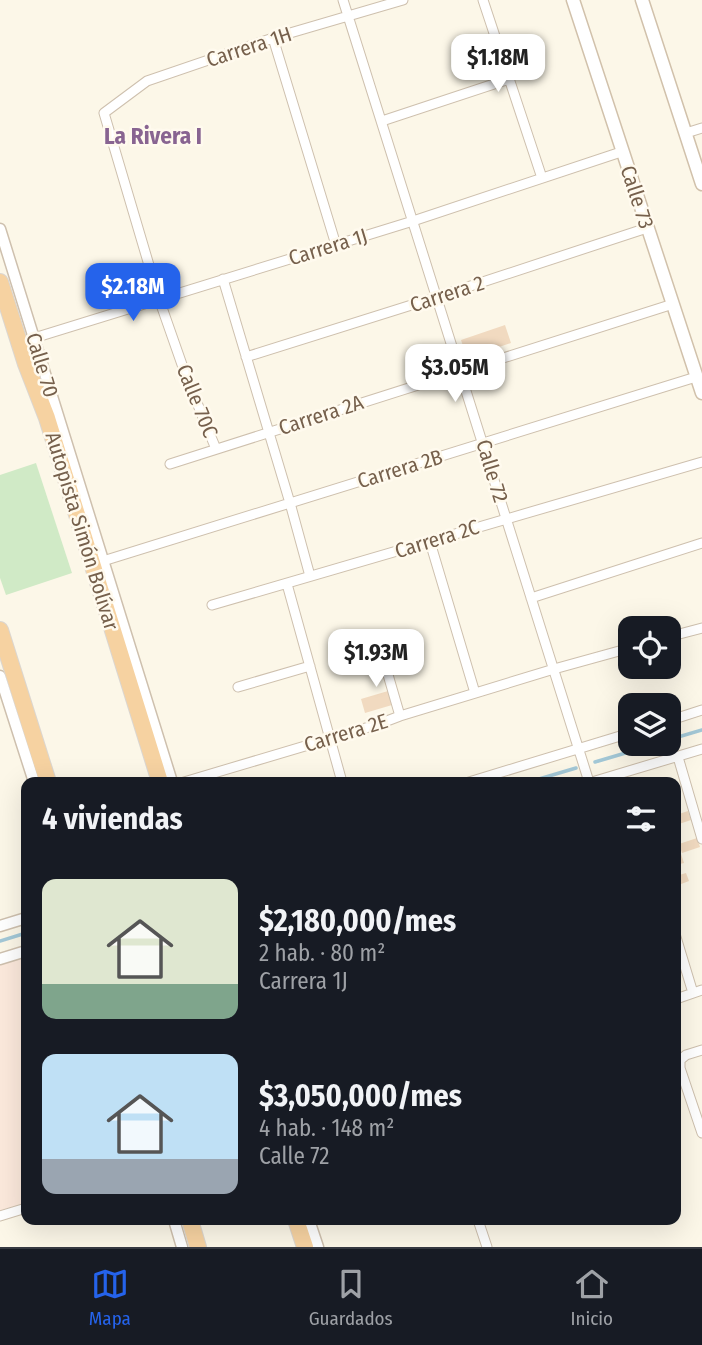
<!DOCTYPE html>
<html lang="es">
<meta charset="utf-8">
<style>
:root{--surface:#171b24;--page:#242831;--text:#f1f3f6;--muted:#9ea1a6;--line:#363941;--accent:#2563eb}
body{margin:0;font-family:"Fira Sans Condensed",sans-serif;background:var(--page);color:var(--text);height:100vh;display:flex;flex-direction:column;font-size:26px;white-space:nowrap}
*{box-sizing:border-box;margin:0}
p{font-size:23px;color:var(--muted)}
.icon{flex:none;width:38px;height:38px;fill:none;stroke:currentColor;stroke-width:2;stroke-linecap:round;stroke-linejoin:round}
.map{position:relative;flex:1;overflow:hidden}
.details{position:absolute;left:21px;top:777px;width:660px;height:448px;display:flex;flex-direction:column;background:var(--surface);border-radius:14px;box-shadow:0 7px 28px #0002}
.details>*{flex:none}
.fabs{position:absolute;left:618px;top:616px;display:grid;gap:14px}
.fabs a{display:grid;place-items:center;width:63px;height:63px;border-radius:14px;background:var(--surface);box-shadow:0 7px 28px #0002;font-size:35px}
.price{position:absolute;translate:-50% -60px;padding:0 16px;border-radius:14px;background:#fff;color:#222;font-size:23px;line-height:46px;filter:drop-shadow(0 2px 4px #0008)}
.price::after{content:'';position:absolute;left:50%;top:42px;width:21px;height:16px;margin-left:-10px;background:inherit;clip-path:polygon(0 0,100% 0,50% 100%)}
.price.active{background:var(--accent);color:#fff}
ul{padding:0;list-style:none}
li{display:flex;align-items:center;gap:21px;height:175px;padding:0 21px}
li span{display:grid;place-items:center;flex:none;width:196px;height:140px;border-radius:14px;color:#555}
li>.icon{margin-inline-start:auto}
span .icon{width:84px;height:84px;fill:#fffc;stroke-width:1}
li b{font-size:30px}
h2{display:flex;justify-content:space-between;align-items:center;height:84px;padding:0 21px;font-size:30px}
.tab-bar{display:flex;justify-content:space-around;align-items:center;height:98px;border-top:2px solid var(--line);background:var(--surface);font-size:19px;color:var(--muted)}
.tab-bar a{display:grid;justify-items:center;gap:4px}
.tab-bar .active{color:var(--accent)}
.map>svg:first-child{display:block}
</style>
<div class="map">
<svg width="702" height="1247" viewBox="0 0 702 1247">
<rect width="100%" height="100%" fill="#fcf7e8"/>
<path fill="#fce9dc" d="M26,951v257l-26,4v-253z"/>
<path fill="#d0eac6" d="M36,463l36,110 -66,22 -6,-17v-103z"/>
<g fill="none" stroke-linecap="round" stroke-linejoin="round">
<path stroke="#a3c8d7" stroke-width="3.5" d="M668,740l34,-10
M595,762l61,-18
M529,782l47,-14
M0,941l26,-8"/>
</g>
<path fill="#f1dac0" d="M505,325l6,18 -44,15 -6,-18z
M388,691l4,14 -27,8 -4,-14z
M688,811l3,9 -15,5v-10z
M697,838l3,9 -18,6 -3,-9z
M681,854l3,9 -8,2v-9z
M686,873l3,8 -13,5v-10z"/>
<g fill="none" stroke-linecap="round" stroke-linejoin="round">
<defs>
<path id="minor" d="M343,0l246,782
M483,0l59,178
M273,38l63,207
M382,121l127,-42
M686,133l16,-5
M223,279l67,224 20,73
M34,338l379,-117 208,-69
M246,357l191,-60 210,-69
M216,449l-30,-73 -27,-77 -55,-186 43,-32 126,-43 130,-38
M170,464l503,-160
M430,542l45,151
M103,561l593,-184
M287,584l55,198
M531,598l171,-55
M212,605c163,-47 326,-96 490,-143
M668,637l34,-9
M382,654l18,62
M238,687l72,-21
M668,721l34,-11
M678,757l24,82
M184,782l195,-58 21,-8 154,-47 76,-21
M469,782l161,-49
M592,782l110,-33
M676,937l17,56
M676,999l26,-9
M702,1050l-16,5 -6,5v8l22,65
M0,1216l26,-8
M478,1220l9,27"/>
<path id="tertiary" d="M0,229l172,553
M0,676l34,106
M0,926l26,-8
M0,959l26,-8
M174,1220l8,27
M309,1220l9,27"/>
<path id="secondary" d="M573,0l129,393
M642,0l60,184"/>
<path id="trunk" d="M0,282l26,82 21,54 113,364
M0,630l48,152
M190,1220l8,27
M296,1220l9,27"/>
</defs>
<use href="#minor" stroke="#cec0ae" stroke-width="11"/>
<use href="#tertiary" stroke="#cec0ae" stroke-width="13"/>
<use href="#secondary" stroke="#d1c1ab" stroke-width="15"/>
<use href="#trunk" stroke="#dbd6d0" stroke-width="18"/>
<use href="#minor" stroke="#fff" stroke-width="9"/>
<use href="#tertiary" stroke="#fff" stroke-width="10"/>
<use href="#secondary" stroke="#fff" stroke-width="12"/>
<use href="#trunk" stroke="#f6d2a1" stroke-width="16"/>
</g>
<g text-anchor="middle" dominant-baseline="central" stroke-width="5" stroke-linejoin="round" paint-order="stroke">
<g font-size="21" fill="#76604c" stroke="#fffaee">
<text transform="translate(249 47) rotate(-18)">Carrera 1H</text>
<text transform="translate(637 197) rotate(72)">Calle 73</text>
<text transform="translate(328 247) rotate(-17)">Carrera 1J</text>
<text transform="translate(447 294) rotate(-18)">Carrera 2</text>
<text transform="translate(42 365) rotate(73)">Calle 70</text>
<text transform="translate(197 401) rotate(68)">Calle 70C</text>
<text transform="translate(321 415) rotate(-18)">Carrera 2A</text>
<text transform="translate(400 469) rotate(-17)">Carrera 2B</text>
<text transform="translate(492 471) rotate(73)">Calle 72</text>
<text transform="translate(82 531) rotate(73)">Autopista Simón Bolívar</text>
<text transform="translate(437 539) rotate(-17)">Carrera 2C</text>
<text transform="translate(346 733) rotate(-17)">Carrera 2E</text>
</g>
<g font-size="23" font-weight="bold" fill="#886491" stroke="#fffaee">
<text x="153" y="136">La Rivera I</text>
</g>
</g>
</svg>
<div class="fabs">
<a><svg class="icon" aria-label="locate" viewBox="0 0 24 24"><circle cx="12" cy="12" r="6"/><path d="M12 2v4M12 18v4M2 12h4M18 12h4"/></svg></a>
<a><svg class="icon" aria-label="layers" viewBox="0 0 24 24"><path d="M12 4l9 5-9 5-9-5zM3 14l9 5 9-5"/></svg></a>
</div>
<b class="price" style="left:498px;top:94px">$1.18M</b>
<b class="price active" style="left:133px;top:323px">$2.18M</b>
<b class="price" style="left:455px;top:404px">$3.05M</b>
<b class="price" style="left:376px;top:689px">$1.93M</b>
<section class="details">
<h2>4 viviendas<svg class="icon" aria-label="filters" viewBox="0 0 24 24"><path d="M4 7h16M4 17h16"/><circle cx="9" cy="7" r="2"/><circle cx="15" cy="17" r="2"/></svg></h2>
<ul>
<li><span style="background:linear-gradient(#dfe7d0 75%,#7fa58c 0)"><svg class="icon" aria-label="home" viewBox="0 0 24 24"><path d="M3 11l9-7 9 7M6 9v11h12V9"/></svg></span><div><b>$2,180,000/mes</b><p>2 hab. · 80 m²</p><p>Carrera 1J</p></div></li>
<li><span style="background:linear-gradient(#bfe0f5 75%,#9aa5b1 0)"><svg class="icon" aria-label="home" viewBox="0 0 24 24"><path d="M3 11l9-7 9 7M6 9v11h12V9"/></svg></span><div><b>$3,050,000/mes</b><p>4 hab. · 148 m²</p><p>Calle 72</p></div></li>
</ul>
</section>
</div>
<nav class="tab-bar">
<a class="active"><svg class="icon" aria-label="map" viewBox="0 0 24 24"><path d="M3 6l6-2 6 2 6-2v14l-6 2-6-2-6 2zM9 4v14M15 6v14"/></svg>Mapa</a>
<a><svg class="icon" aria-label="saved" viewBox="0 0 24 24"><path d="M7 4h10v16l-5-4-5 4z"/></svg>Guardados</a>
<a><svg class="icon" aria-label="home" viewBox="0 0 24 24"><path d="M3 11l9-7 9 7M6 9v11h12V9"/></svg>Inicio</a>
</nav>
